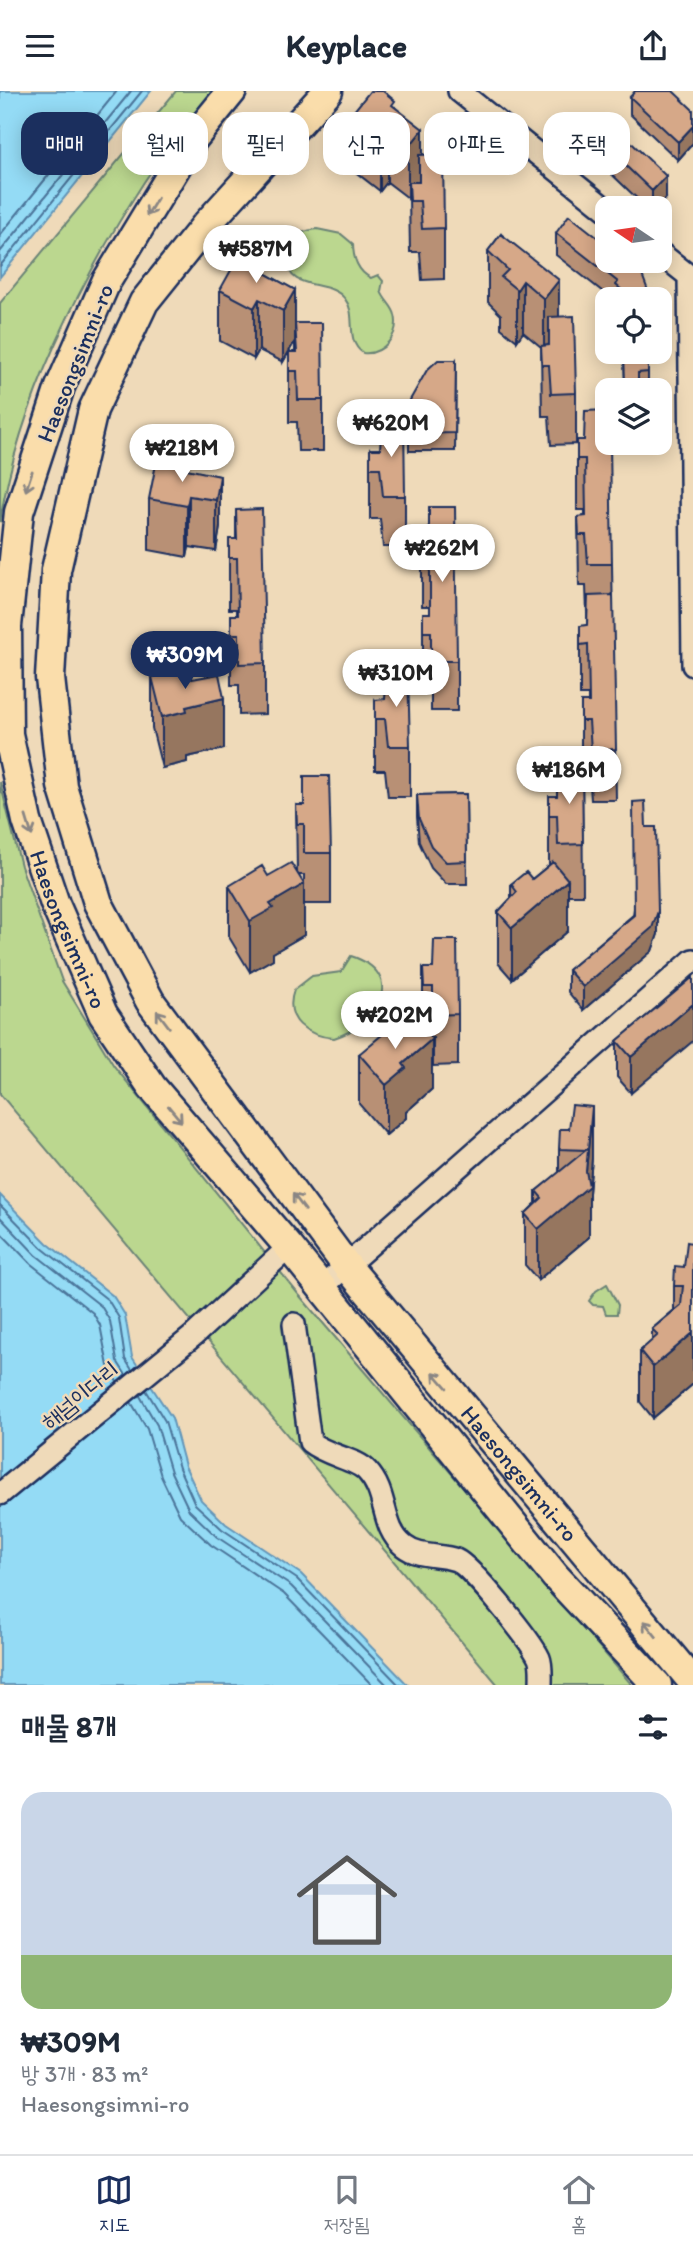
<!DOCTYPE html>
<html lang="ko">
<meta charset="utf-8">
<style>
:root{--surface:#fff;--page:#f2f2f3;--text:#1f2937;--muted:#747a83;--line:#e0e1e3;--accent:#1b2f5e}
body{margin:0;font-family:Itim,"Poor Story",sans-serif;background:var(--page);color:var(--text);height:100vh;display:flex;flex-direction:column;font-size:26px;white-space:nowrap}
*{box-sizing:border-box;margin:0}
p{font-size:23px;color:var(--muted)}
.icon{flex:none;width:38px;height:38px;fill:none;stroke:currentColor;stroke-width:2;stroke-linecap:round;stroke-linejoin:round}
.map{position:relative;height:1594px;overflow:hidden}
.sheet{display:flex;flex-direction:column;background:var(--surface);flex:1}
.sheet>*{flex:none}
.banner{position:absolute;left:21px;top:21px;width:651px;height:63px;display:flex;gap:14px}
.needle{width:46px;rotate:283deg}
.buttons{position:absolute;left:595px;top:105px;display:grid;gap:14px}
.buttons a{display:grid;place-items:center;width:77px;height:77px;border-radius:14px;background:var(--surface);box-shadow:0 4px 18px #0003;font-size:35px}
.price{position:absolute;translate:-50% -60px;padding:0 16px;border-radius:24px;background:#fff;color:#222;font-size:23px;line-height:46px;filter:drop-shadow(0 2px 4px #0008)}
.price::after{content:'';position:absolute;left:50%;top:42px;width:21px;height:16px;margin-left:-10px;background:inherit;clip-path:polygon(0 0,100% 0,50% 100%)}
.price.active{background:var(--accent);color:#fff}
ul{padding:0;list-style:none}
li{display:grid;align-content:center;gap:14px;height:371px;padding:0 21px}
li+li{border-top:2px solid var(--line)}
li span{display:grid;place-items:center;height:217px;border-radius:21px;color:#555}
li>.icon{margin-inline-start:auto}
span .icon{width:126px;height:126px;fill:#fffc;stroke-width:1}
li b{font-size:30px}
h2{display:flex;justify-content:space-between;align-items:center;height:84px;padding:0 21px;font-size:30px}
.chip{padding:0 24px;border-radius:21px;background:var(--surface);box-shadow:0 4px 18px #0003;font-size:24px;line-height:63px}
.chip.active{background:var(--accent);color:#fff}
header{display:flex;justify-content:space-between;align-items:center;height:91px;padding:0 21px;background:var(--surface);font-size:32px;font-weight:800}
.tab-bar{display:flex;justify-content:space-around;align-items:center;height:98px;border-top:2px solid var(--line);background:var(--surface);font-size:19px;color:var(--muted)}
.tab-bar a{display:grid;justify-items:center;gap:4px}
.tab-bar .active{color:var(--accent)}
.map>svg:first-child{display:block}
</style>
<header><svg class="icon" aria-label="menu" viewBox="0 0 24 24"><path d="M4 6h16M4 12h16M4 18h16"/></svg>Keyplace<svg class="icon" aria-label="share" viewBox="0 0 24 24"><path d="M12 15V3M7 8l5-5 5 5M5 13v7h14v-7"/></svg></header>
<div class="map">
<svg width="693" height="1594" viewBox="0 0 693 1594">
<rect width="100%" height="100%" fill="#efdab9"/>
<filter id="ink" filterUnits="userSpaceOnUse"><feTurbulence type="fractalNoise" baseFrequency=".0143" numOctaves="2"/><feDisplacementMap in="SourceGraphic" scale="14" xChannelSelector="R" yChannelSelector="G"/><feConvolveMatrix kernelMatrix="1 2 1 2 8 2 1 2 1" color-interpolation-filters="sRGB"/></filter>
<g filter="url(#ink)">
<path fill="#bbd78f" stroke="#6b8376" stroke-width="2" d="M176,0h41c-24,30 -52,59 -73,91 -64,99 -126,223 -144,340v-219z
M317,138l24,5 12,10c0,14 5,28 18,34l7,-3 5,6 -2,10c3,9 12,15 14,24 5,20 -12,40 -32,38 -19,-13 -5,-38 -18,-54 -15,-21 -57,-6 -58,-39 -1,-7 2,-14 6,-20 6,-8 15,-10 24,-11z
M0,691l21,84 41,115 52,85 185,229 333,390h-134l-498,-591z
M351,865c58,19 25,69 -17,82 -26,-2 -51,-17 -40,-48l18,-14 29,-4z
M607,1193l11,21 -1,9h-11l-3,-8 -10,-1 -4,-4 7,-10z"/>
<path fill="#94dbf5" stroke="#6496b9" stroke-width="2" d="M0,0h151l-151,186z
M0,1104l47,48 66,53 12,19 7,42 40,61 13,48 16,34 25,24 75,50 107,111h-408z"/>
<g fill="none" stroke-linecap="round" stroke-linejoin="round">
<path stroke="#4b749a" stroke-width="2" d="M0,144l117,-144
M0,161l131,-161
M0,175l142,-175
M0,1114l42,43 66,52 11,18 6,41 7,11
M0,1126l36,38 65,51 9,15 7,40 9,14
M0,1141l31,32 62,49 7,12 8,41 9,16
M146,1299l19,31 14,47 16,36 27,25 75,50 102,106
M140,1305l17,29 14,47 18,38 28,27 74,49 96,99
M131,1311l16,27 14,47 19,40 31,29 73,49 88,91"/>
<defs>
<path id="minor" d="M459,0l148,119
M660,162l29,23 4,389
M321,1197l372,-328
M294,1233l16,118c17,14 47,17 57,29 22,23 13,56 37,75 15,12 36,8 52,14 16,7 75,81 83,98 3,7 2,19 2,27
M0,1403l193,-158 96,-89"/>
<g id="major">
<path id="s1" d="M232,0l-39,48 -87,143 -46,105 -41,125 -12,114 1,108 19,87 28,83 48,110 49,73 137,160 266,329 102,109"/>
<path id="s2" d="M328,0l-123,135 -61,76 -51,108 -37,160 -6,108 12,108 36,117 52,98 196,264 347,417"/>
</g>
</defs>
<use href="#minor" stroke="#1b2f5e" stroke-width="26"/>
<use href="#major" stroke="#1b2f5e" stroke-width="33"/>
<use href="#minor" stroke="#efdab9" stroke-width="21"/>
<use href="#major" stroke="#faddab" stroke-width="28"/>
</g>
<path fill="#b89075" stroke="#1b2f5e" stroke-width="2" d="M630,6l63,13v33l-15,17 -48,-46z
M395,16l28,47 21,74v51l-22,1 -2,-28h-10l-1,-56 -1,2 -21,-16 -7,9 -31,-24v-50z
M601,51l65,56 -9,10h-10l-46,-44z
M556,142l91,66h-35l-56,-44z
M501,143l58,83 17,76v51l-25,1 -2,-29h-7l-1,-69 -18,-15 -6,9 -16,-13v-13l-13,-13v-51z
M263,181l32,18v51l-12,21 -24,-12 -5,9 -34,-18v-51z
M295,232l28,77v51h-25l-1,-29h-8v-70h6z
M624,261h24v38h-23z
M456,269l-1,91h-46v-17z
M577,349h7l28,124 4,236h-25l-2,-29h-7l1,124h-15v36l-56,48 -14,-16v-51l13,-14v-14l21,-5 17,-14v-69h8l24,-29v-65h7v-7h-8v-69l7,-1v-12l-1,-27h-7l-1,-69 7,-1v-6h-8z
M370,358l35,47v51h-22l-3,-28h-10z
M183,378l37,7v51l-4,24 -27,-4 -2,10 -38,-7v-51z
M236,419l29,153v51l-26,1v-30h-8v-70h6v-6h-8v-70h7z
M429,445l28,125v50h-26v-29h-8v-69h7v-7h-8v-69z
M152,586l40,2 32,70 -37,8v5l-25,6 -10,-40z
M375,609l35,46v51h-22l-3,-27h-10z
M466,703l1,90h-21l-15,-16 -12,-26 -2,-25v-22z
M296,714l35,48v51h-27v-29h-5l5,60 -31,18v6l-23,13 -21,-35v-51l39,-10 29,-4z
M646,736l12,107 -6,17 -69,59 -15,-18v-22l65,-55z
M423,877l35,46v51l-25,1v-28h-1v51l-26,23v6l-20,17 -27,-31v-50l37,-17 27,-9z
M693,886l-62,116 -14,-16v-36z
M569,1038l23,29 -3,35v44l-51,43 -13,-15v-51l11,-11v-12l23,-18v-24z
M693,1152v141l-40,34 -13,-16v-51l12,-10v-12l22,-19v-24l10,-19z"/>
<path fill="#96765f" stroke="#1b2f5e" stroke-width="2" d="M693,35v17l-15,17v-18z
M423,38v50l-15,19v-50z
M387,41v50l-7,9v-51z
M666,85v22l-9,10h-5v-17z
M559,189v51l-15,19v-51z
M523,190v51l-6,9v-51z
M295,199v51l-12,21v-51z
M259,208v51l-5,9v-51z
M220,385v51l-4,24v-51z
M189,405v51l-2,10v-51z
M224,607v51l-37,8v5l-25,6v-51l24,-10z
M568,789v51l-56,48v-51z
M304,793v51l-31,18v6l-23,13v-51l20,-17z
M658,820v23l-6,17 -69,59v-23z
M693,913v37l-62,52v-36z
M432,948v50l-26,23v6l-20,17v-50l17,-21z
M592,1016v51l-3,35v44l-51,43v-51l48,-58z
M693,1242v51l-40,34v-51z"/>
<path fill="#d6a888" stroke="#1b2f5e" stroke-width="2" d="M370,0h13l12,10 -3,4 31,24 -15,19 -21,-16 -7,8 -31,-23z
M635,0h38l20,19v16l-15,16 -48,-45z
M615,36l51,49 -14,15 -51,-49z
M443,63l1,74 -22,1 -2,-28h-10l-1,-19h10v-27z
M569,124l38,30v16h20l14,11 6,16v11h-24v-8l-7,-6 2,-3 -62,-49z
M501,143l58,46 -15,19 -21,-18 -6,9 -16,-13 7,-7 -20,-19z
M240,163l23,13 -2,4 34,19 -12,21 -24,-12 -5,9 -34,-18z
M574,225l2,77 -25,1 -2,-29h-7l-1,-19 8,-1v-28z
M295,232h27l1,77h-25l-1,-29h-8v-19h8z
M624,261h24v20l-10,1v10h-13z
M438,269h18l-1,73 -46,1 1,-34 17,-30z
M607,319v33h3l2,121h-24l-2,-29h-7l-1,-18 8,-1 -1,-57h-8v-19h7l1,-29z
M382,330h22l1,75h-22l-3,-28h-10v-19h10z
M157,368l26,5 -1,4 38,8 -4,24 -27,-4 -2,10 -38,-7z
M429,416h26l2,154h-26v-29h-8v-19h7v-57h-8v-19l7,-1z
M262,418l3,154 -26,1v-30h-8v-19h7l-1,-57h-8v-19h8l-1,-29z
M613,504l3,154 -25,1 -2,-29h-8v-19h8l-1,-58 -8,1v-19l7,-1 1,-29z
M190,578l2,10 27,-5 5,24 -38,9 1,4 -25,6 -10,-40z
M387,581h21l2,74h-22l-3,-27h-10v-19l10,-1z
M557,676h25l1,77 -25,1 -1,-30h-8v-19h8z
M304,685h25l2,77h-27v-29h-7l-1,-19h8z
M466,703l1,67 -21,1 -15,-16 -12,-27 -2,-24z
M645,710l1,26h10l2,84 -6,17 -69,59 -15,-17 66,-55 -1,-113z
M553,771l15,18 -56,48 -14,-16 19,-20 -6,-8 15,-12 6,7z
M291,772l13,21 -34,20 3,4 -23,13 -21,-35 33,-20 6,10z
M434,849h23l1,74 -25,1v-28h-9l-1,-19h10z
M693,886v27l-62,53 -14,-16z
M417,929l15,19 -29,25 3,4 -20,17 -27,-31 30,-25 7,8z
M572,1014l20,2 -6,64 3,15 -51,43 -13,-15 17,-16 -6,-7 50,-41 -27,-1 1,-20h9z
M687,1151l6,1v90l-40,34 -13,-16 18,-16 -6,-6 29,-24 2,-19h-9l1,-20 9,1z"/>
<defs><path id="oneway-shaft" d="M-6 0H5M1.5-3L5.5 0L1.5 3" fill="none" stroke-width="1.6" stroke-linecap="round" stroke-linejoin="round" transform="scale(1.75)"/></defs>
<g stroke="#8a8684">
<use href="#oneway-shaft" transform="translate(152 116) rotate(121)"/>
<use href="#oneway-shaft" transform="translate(29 390) rotate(108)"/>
<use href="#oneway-shaft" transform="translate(29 735) rotate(73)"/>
<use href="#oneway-shaft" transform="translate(163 928) rotate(-127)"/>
<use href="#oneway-shaft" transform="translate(175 1023) rotate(50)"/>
<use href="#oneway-shaft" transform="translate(299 1111) rotate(-127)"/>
<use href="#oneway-shaft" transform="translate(440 1289) rotate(-131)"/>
<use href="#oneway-shaft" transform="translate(650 1538) rotate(-129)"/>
</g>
</g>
<g text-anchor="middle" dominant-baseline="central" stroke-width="5" stroke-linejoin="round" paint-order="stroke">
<g font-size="23" fill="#1b2f5e" stroke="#efdab9">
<text transform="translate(75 272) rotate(-68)">Haesongsimni-ro</text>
<text stroke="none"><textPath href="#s1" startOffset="903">Haesongsimni-ro</textPath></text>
<text transform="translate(80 1304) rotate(-39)">해넘이다리</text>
<text stroke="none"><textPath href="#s2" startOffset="1614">Haesongsimni-ro</textPath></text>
</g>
</g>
</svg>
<div class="buttons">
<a><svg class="needle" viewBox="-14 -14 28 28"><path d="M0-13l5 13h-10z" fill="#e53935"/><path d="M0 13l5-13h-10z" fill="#747a83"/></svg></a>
<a><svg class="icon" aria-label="locate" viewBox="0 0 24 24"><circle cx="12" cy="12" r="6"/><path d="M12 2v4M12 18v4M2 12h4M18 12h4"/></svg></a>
<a><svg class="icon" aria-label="layers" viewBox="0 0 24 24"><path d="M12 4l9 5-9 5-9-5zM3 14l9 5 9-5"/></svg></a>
</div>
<b class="price" style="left:256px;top:194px">₩587M</b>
<b class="price" style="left:391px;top:368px">₩620M</b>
<b class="price" style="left:182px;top:393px">₩218M</b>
<b class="price" style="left:442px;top:493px">₩262M</b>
<b class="price active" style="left:185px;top:600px">₩309M</b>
<b class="price" style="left:396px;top:618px">₩310M</b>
<b class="price" style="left:569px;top:715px">₩186M</b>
<b class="price" style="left:395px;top:960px">₩202M</b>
<div class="banner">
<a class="chip active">매매</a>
<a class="chip">월세</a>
<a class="chip">필터</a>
<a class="chip">신규</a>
<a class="chip">아파트</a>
<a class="chip">주택</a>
</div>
</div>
<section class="sheet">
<h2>매물 8개<svg class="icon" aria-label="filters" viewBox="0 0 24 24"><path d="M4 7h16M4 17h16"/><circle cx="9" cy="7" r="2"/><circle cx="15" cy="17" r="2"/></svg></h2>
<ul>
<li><span style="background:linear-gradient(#c9d6e8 75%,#8fb573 0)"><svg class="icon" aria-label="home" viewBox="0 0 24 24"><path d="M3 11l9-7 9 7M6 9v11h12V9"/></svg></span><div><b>₩309M</b><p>방 3개 · 83 m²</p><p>Haesongsimni-ro</p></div></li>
</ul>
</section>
<nav class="tab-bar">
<a class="active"><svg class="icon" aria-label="map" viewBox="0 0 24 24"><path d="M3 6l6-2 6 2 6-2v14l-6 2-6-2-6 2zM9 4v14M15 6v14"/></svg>지도</a>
<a><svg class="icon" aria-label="saved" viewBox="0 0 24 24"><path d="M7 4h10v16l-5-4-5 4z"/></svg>저장됨</a>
<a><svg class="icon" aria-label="home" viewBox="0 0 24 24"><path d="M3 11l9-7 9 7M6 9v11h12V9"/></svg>홈</a>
</nav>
